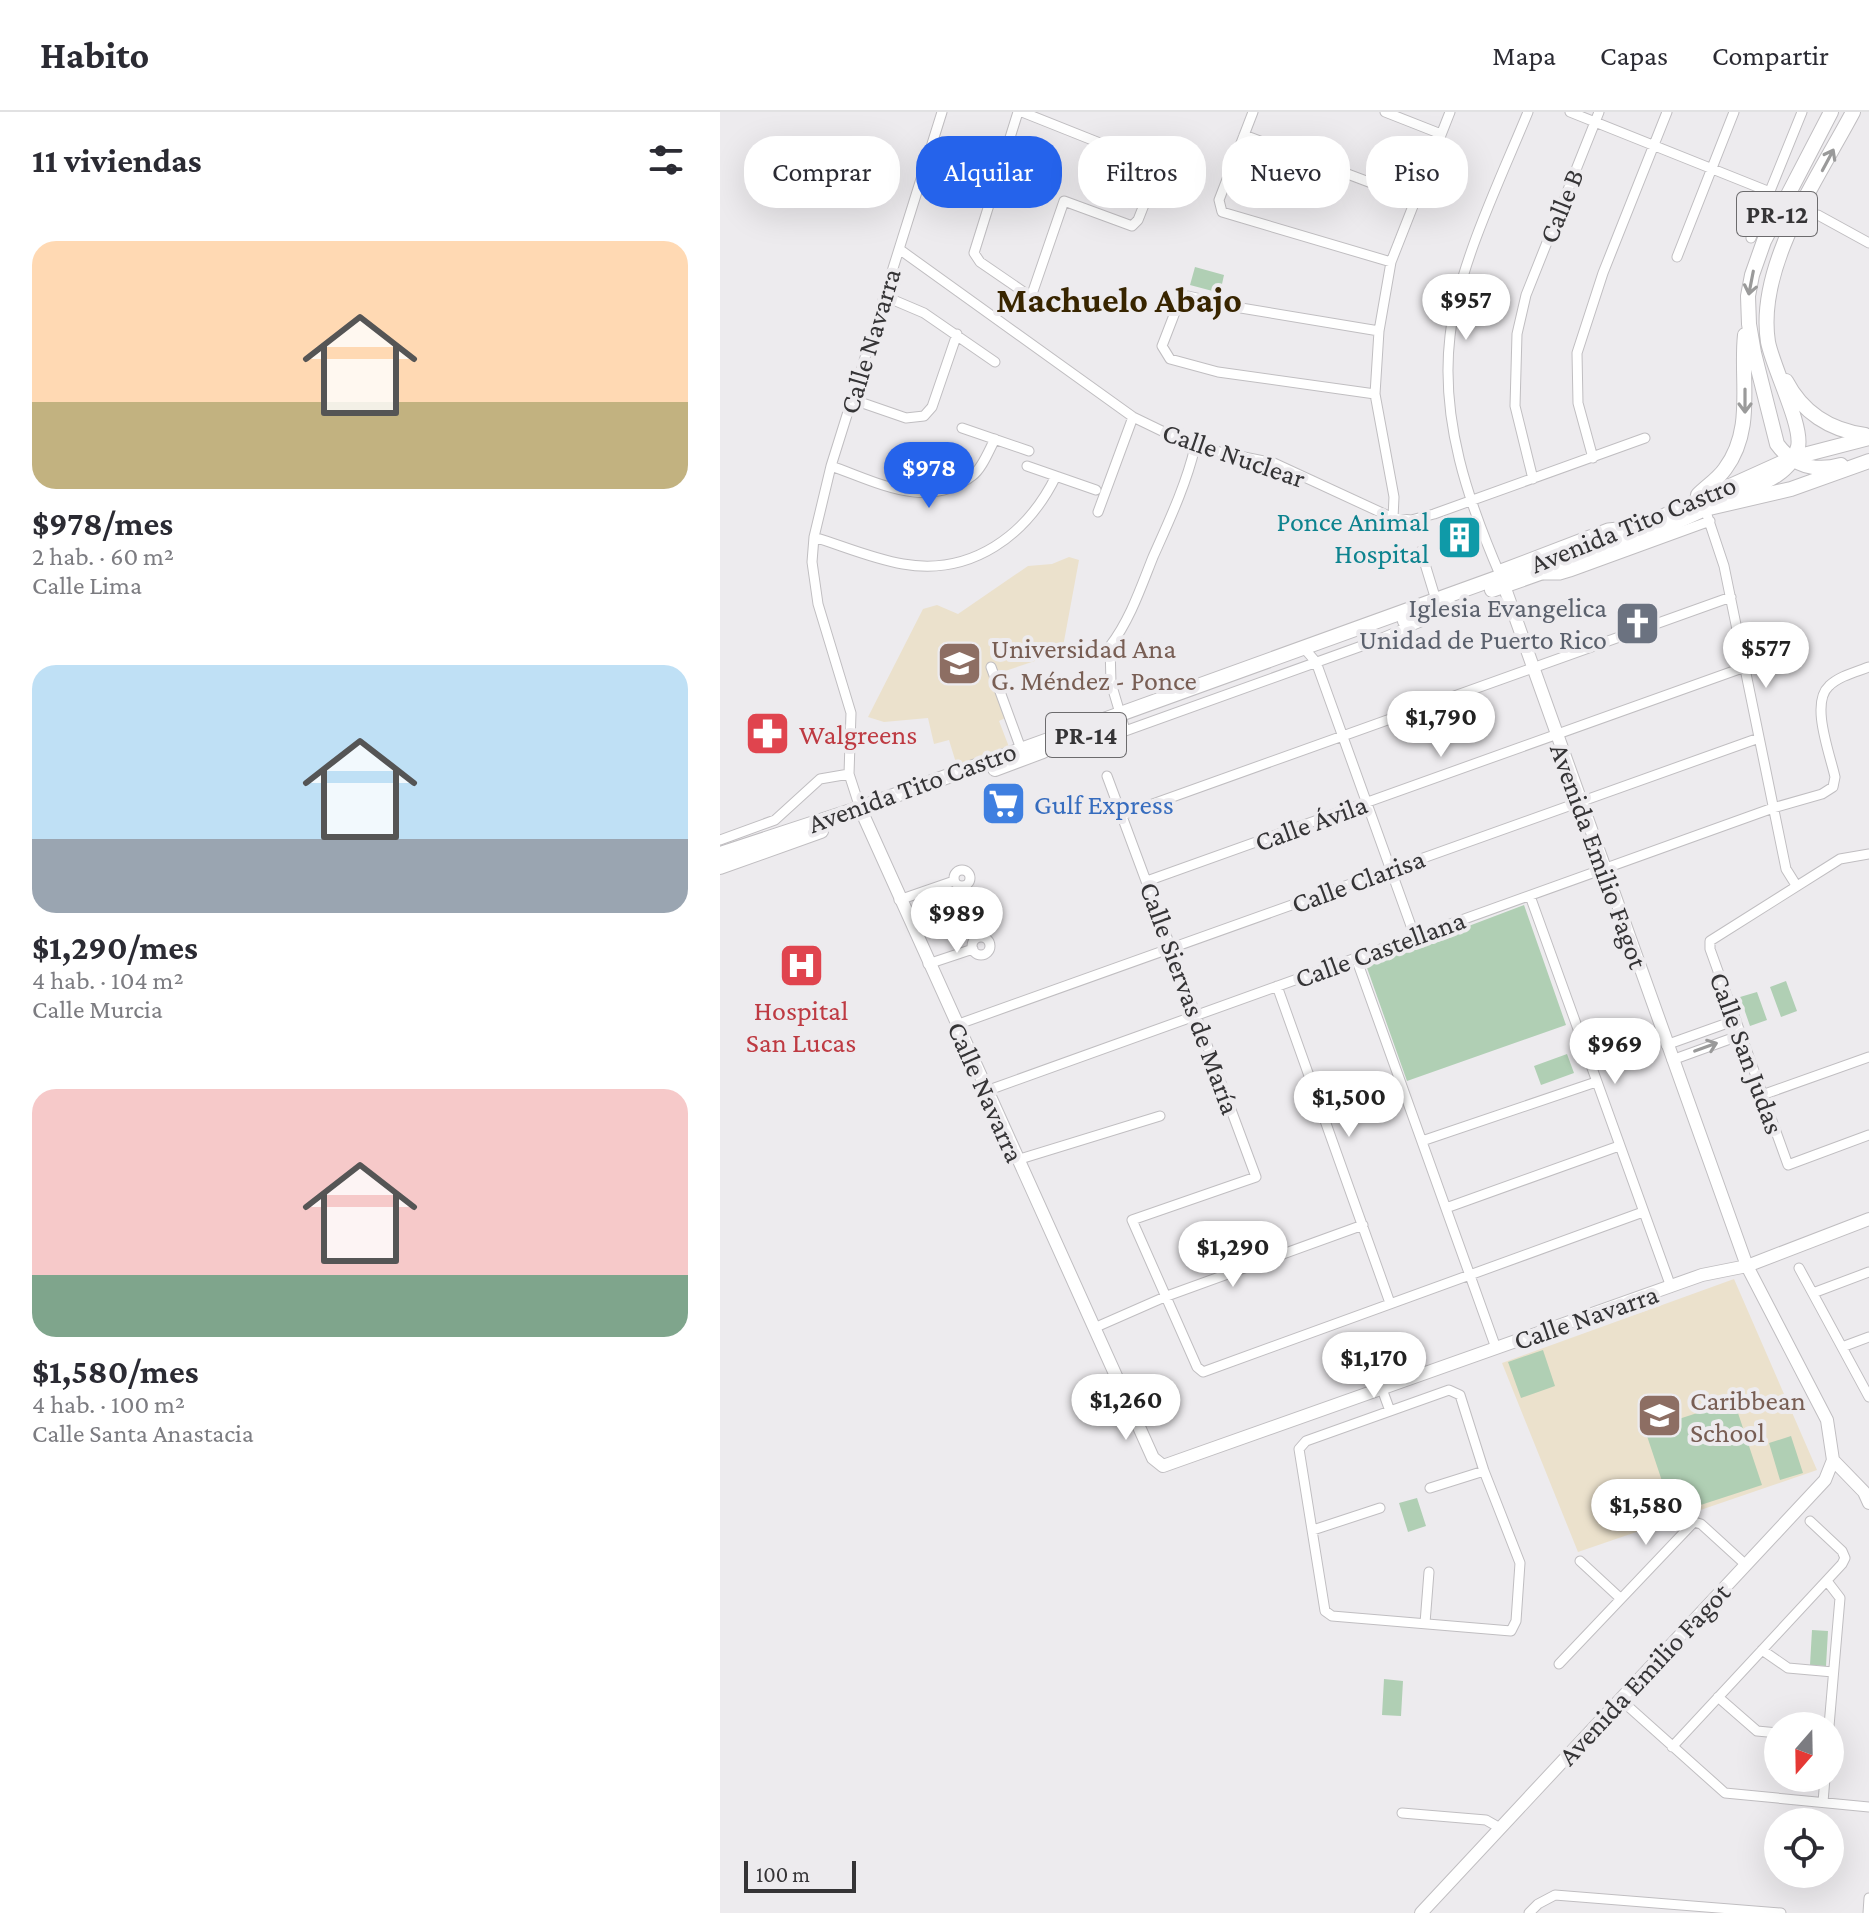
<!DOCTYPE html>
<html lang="es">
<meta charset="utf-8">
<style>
:root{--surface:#fff;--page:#f7f7f7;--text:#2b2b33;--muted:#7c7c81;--line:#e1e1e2;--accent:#2563eb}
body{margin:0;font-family:"Crimson Pro",serif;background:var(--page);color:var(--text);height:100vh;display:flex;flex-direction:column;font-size:30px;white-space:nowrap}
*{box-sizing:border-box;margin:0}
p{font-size:26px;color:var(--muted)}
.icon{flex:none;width:44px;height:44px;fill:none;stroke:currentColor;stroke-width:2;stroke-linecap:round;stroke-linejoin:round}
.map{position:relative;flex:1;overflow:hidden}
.side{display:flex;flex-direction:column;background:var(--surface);width:720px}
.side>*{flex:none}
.banner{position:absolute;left:24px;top:24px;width:760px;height:72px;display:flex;gap:16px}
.needle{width:52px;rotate:200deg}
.controls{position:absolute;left:1044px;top:1600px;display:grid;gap:16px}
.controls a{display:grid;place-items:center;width:80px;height:80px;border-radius:50%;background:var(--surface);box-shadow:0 8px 32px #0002;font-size:40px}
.scale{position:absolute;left:24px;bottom:20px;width:112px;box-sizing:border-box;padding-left:8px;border:4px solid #353436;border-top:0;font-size:22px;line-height:28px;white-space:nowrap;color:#353436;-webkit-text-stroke:6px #edebee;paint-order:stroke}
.price{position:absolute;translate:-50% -68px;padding:0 18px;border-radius:28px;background:#fff;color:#222;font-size:26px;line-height:52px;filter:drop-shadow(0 2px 4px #0008)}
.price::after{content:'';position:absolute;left:50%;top:48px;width:24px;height:18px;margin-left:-12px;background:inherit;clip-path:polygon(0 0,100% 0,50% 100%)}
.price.selected{background:var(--accent);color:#fff}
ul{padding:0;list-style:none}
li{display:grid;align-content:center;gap:16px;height:424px;padding:0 32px}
li span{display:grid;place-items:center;height:248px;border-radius:24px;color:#555}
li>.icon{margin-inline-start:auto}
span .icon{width:144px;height:144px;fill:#fffc;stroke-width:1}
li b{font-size:34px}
h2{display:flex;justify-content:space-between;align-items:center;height:96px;padding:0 32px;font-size:34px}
.pill{padding:0 28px;border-radius:32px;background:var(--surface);box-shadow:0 8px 32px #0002;font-size:28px;line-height:72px}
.pill.selected{background:var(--accent);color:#fff}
header{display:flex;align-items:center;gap:48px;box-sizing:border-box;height:112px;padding:0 40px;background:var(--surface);border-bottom:2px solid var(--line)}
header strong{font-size:38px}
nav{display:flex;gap:44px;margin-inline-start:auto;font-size:28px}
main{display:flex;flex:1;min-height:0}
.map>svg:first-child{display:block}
</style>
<header>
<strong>Habito</strong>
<nav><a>Mapa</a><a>Capas</a><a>Compartir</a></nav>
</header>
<main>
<section class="side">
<h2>11 viviendas<svg class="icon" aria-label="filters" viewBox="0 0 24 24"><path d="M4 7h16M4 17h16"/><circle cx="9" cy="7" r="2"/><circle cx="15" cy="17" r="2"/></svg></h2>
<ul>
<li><span style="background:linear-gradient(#ffd9b3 65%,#c2b280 0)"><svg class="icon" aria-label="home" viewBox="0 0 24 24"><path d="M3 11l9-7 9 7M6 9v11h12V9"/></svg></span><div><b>$978/mes</b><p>2 hab. · 60 m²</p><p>Calle Lima</p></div></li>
<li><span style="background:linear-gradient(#bfe0f5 70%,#9aa5b1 0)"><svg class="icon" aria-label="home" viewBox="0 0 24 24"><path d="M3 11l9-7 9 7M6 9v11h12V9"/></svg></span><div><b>$1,290/mes</b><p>4 hab. · 104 m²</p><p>Calle Murcia</p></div></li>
<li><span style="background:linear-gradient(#f6c9c9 75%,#7fa58c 0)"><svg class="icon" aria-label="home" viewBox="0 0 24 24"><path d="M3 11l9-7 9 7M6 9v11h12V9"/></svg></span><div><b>$1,580/mes</b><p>4 hab. · 100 m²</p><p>Calle Santa Anastacia</p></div></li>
</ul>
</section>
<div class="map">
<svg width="1149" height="1801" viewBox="0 0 1149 1801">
<rect width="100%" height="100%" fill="#edebee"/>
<path fill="#ebe1cc" d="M349,445l10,3 -17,92 -72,24 15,42 -6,3 10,26 -52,19 -8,-26 -15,4 -6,-26 -44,4 -16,-5 55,-108 14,-4 21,9 70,-48 24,-2z
M1014,1167l83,191 -239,82 -76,-189z"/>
<path fill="#b0cfb4" d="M475,155l29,8 -4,18 -30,-8z
M804,793l42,120 -159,56 -41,-116z
M1066,869l11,30 -16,6 -11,-30z
M1037,880l10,28 -17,6 -10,-29z
M847,942l7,19 -33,12 -7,-19z
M823,1238l12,36 -34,12 -13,-36z
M1014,1289l28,84 -89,29 -28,-84z
M1071,1324l12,37 -23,7 -11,-37z
M697,1386l9,28 -18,6 -9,-29z
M1092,1518l16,1 -2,35 -16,-1z
M664,1567l19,2 -2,35 -19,-1z"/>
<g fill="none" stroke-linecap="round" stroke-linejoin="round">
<defs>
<path id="street" d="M298,0l-44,141 6,9 51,35 33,-96 68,25 6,-6 19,-48 -7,-9 -128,-51
M533,0l-34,88 3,12 169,50
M665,0l56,22
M850,0l200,80
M524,23l170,64
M1098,103l51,28
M1031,126l51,-126
M179,137l234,168 62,30 79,16 119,55 18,2 23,-6 211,-76
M957,145l57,-145
M164,184l40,17 71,49
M655,282l-157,-22 -48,-13 -8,-13 17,-44 9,-6 53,12 138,23
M131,287l55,19 18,-2 8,-9 25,-73
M242,316l67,23
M873,346l-15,-55 -1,-50 26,-80 64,-161
M111,354c46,16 96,45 141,10 10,-7 17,-26 23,-37
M307,354l69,24
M813,367l-18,-73 2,-72 9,-39 73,-183
M985,397l19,57 62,303 10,16
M378,400l35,-95
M673,406l1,-21 -19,-103 4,-63 12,-69 59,-150
M94,425c29,9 59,22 89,27 69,12 124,-29 153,-88
M701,439l15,49
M778,458l110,-42 19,-2
M824,463h16l10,-3 140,-51
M781,465c-33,-76 -61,-157 -51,-241 8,-70 51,-158 78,-224
M583,535l13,15 99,275
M271,555l30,82
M405,618l-14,-47 -1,-37c20,-26 31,-59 43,-89 16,-36 33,-72 42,-110
M343,632l17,3 9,-3 281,-101 53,-22
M387,664l149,401 -124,43 65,147 6,5 440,-160
M140,696l-11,-34 2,-61 -33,-109 -6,-42 2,-25 17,-71 111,-354
M402,703l609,-218
M0,728l55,-20 45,-41 29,-5
M1149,742l-29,5 -130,82v8l78,216 81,-30
M234 766a8 8 0 1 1 16 0a8 8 0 1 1-16 0Z
M427,769l598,-214
M810,784l141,391
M179,788l55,-19
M252 834a9 9 0 1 1 18 0a9 9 0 1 1-18 0Z
M636,846l140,390
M208,852l45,-15
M557,874l113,317
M236,913l803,-287
M946,933l70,-25
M952,948l69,-25
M266,979l787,-283 49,-14 11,-7 2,-10c-5,-23 -25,-74 -6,-91 10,-10 27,-14 40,-19
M1042,983l107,-38
M702,1029l174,-59
M297,1048l143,-44
M726,1096l173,-62
M1079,1156l70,129
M1093,1181l56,-21
M374,1216l73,-32 196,-71
M1122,1235l27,-10
M662,1277l8,22
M729,1278l11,5 24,76 36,92 -4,58 -5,10 -179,-15 -7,-5 -26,-162 7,-8z
M710,1376l54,-17
M593,1418l67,-22
M860,1449l40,37
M1107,1469l13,17 -11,128
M705,1511l4,-51
M1042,1538l26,18 45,4
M839,1552l135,-142 7,2 45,41
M998,1585l39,34 21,2
M901,1588l104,93 144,14
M952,1635l170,-183 3,-6 -3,-7 -32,-30
M1103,1690l2,-24
M682,1701l84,7 14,8
M809,1801l9,-9 17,-9 226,18
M1148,1801l1,-15"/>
<path id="secondary" d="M140,696l293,650 10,8 539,-191 45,-9 122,-47
M1113,1348l31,32 5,11
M701,1801l404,-433 8,-20 -6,-40 -80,-154 -245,-686"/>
<path id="primary" d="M1111,0l-67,129 -12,34 -4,21 1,28 5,29 23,91c16,22 39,28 64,21
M1066,269c16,31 44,49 79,54
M978,383c9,-9 20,-16 27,-26 30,-40 15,-89 20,-134
M1007,386c26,-12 63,-20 71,-51 5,-21 -25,-79 -30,-105 -12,-76 50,-164 85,-230
M772,478l158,-56 55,-25 86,-20 78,-28
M685,509l44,-16
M275,657l48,-18
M0,742l140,-46 786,-284 146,-66 77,-20
M0,755l101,-36"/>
</defs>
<use href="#street" stroke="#c0bec1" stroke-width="11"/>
<use href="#secondary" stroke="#c0bec1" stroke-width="14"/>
<use href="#primary" stroke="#c0bec1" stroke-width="16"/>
<use href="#street" stroke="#fff" stroke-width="9"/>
<use href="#secondary" stroke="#fff" stroke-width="12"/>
<use href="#primary" stroke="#fff" stroke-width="14"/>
</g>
<defs><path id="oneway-shaft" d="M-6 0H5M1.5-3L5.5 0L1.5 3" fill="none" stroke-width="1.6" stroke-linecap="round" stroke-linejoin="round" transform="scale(2)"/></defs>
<g stroke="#9a9a9a">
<use href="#oneway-shaft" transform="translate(1108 48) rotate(-62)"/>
<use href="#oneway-shaft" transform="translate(1031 171) rotate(101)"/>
<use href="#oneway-shaft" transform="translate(1025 289) rotate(90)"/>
<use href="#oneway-shaft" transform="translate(986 935) rotate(-20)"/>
</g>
<defs>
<symbol id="building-square" viewBox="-11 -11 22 22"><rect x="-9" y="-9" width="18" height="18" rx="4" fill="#0f9aa8" stroke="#edebee"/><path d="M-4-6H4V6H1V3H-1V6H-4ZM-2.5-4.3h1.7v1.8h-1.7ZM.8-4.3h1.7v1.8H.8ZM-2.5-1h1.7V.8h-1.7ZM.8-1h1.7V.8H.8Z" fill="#fff"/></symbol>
<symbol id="church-square" viewBox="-11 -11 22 22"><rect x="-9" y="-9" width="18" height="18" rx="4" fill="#6b7280" stroke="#edebee"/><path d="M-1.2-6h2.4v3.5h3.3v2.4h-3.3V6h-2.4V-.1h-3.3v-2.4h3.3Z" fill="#fff"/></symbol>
<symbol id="university-square" viewBox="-11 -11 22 22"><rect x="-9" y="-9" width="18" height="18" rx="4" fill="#8d6e63" stroke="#edebee"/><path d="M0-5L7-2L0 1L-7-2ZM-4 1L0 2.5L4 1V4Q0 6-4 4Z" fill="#fff"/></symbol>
<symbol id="pharmacy-square" viewBox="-11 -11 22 22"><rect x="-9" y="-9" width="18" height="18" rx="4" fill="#e0444e" stroke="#edebee"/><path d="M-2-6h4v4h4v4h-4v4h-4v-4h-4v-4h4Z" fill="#fff"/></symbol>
<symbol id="supermarket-square" viewBox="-11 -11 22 22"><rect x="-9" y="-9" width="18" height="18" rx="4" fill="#3f7fe0" stroke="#edebee"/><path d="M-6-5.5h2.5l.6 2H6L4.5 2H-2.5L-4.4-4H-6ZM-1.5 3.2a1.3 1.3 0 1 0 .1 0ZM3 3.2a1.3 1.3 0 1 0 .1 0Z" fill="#fff"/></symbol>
<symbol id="hospital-square" viewBox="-11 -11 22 22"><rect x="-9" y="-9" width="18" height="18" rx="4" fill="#e0444e" stroke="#edebee"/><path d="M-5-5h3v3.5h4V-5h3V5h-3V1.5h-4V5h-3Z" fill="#fff"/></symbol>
<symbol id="school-square" viewBox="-11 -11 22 22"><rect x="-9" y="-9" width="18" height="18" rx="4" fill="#8d6e63" stroke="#edebee"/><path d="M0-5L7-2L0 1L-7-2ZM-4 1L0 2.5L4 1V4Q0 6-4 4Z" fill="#fff"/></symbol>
</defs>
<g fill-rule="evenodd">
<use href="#building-square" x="714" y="400" width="51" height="51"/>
<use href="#church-square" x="892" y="486" width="51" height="51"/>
<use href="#university-square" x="214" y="526" width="51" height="51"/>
<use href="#pharmacy-square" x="22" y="596" width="51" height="51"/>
<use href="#supermarket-square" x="258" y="666" width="51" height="51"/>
<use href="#hospital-square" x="56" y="828" width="51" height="51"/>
<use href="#school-square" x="914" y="1278" width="51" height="51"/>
</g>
<g text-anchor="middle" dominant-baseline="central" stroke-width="8" stroke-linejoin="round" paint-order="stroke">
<g fill="#edebee" stroke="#6c6b6d" stroke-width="2">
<rect x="1017" y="80" width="80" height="44" rx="6"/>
<rect x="326" y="601" width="80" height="44" rx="6"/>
</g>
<g font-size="26" font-weight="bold" fill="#353436">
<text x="1057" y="102">PR-12</text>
<text x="366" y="623">PR-14</text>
</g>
<g font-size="28" fill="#353436" stroke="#edebee">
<text transform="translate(841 94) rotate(-68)">Calle B</text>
<text transform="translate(150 229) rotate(-73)">Calle Navarra</text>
<text transform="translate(514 343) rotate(19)">Calle Nuclear</text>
<text transform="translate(913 412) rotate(-22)">Avenida Tito Castro</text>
<text transform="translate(192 675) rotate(-20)">Avenida Tito Castro</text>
<text transform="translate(591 711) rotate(-20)">Calle Ávila</text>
<text transform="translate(879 744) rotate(70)">Avenida Emilio Fagot</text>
<text transform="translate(638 769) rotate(-20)">Calle Clarisa</text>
<text transform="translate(660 837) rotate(-20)">Calle Castellana</text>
<text transform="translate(470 886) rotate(70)">Calle Siervas de María</text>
<text transform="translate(1027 941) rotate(70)">Calle San Judas</text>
<text transform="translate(266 980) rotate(66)">Calle Navarra</text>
<text transform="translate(866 1205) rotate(-19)">Calle Navarra</text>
<text transform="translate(924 1562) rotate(-47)">Avenida Emilio Fagot</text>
</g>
<g font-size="28" fill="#0d838f" stroke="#edebee" text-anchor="end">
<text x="709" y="409">Ponce Animal<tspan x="709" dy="32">Hospital</tspan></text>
</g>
<g font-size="28" fill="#5b616d" stroke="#edebee" text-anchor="end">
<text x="887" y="495">Iglesia Evangelica<tspan x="887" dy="32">Unidad de Puerto Rico</tspan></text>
</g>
<g font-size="28" fill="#785e54" stroke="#edebee" text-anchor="start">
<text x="271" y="536">Universidad Ana<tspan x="271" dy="32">G. Méndez - Ponce</tspan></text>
<text x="970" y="1288">Caribbean<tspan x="970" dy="32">School</tspan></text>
</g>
<g font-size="28" fill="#be3a42" stroke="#edebee" text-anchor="start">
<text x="79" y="622">Walgreens</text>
<text x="81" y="898" text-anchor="middle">Hospital<tspan x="81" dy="32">San Lucas</tspan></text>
</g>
<g font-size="28" fill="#366cbe" stroke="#edebee" text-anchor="start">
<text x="314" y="692">Gulf Express</text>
</g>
<g font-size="36" font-weight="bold" fill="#382500" stroke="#edebee">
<text x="399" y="188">Machuelo Abajo</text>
</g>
</g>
</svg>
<div class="controls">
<a><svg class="needle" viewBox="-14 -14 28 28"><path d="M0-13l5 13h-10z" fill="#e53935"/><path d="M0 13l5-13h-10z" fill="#7c7c81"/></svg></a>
<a><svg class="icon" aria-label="locate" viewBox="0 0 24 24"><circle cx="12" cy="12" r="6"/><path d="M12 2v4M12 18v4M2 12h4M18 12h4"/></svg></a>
</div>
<div class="scale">100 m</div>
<b class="price" style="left:746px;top:230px">$957</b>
<b class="price selected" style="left:209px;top:398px">$978</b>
<b class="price" style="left:1046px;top:578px">$577</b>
<b class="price" style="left:721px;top:647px">$1,790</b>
<b class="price" style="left:237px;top:843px">$989</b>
<b class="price" style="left:895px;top:974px">$969</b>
<b class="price" style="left:629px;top:1027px">$1,500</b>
<b class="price" style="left:513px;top:1177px">$1,290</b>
<b class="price" style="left:654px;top:1288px">$1,170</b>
<b class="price" style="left:406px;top:1330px">$1,260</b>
<b class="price" style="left:926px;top:1435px">$1,580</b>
<div class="banner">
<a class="pill">Comprar</a>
<a class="pill selected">Alquilar</a>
<a class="pill">Filtros</a>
<a class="pill">Nuevo</a>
<a class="pill">Piso</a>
</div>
</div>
</main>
